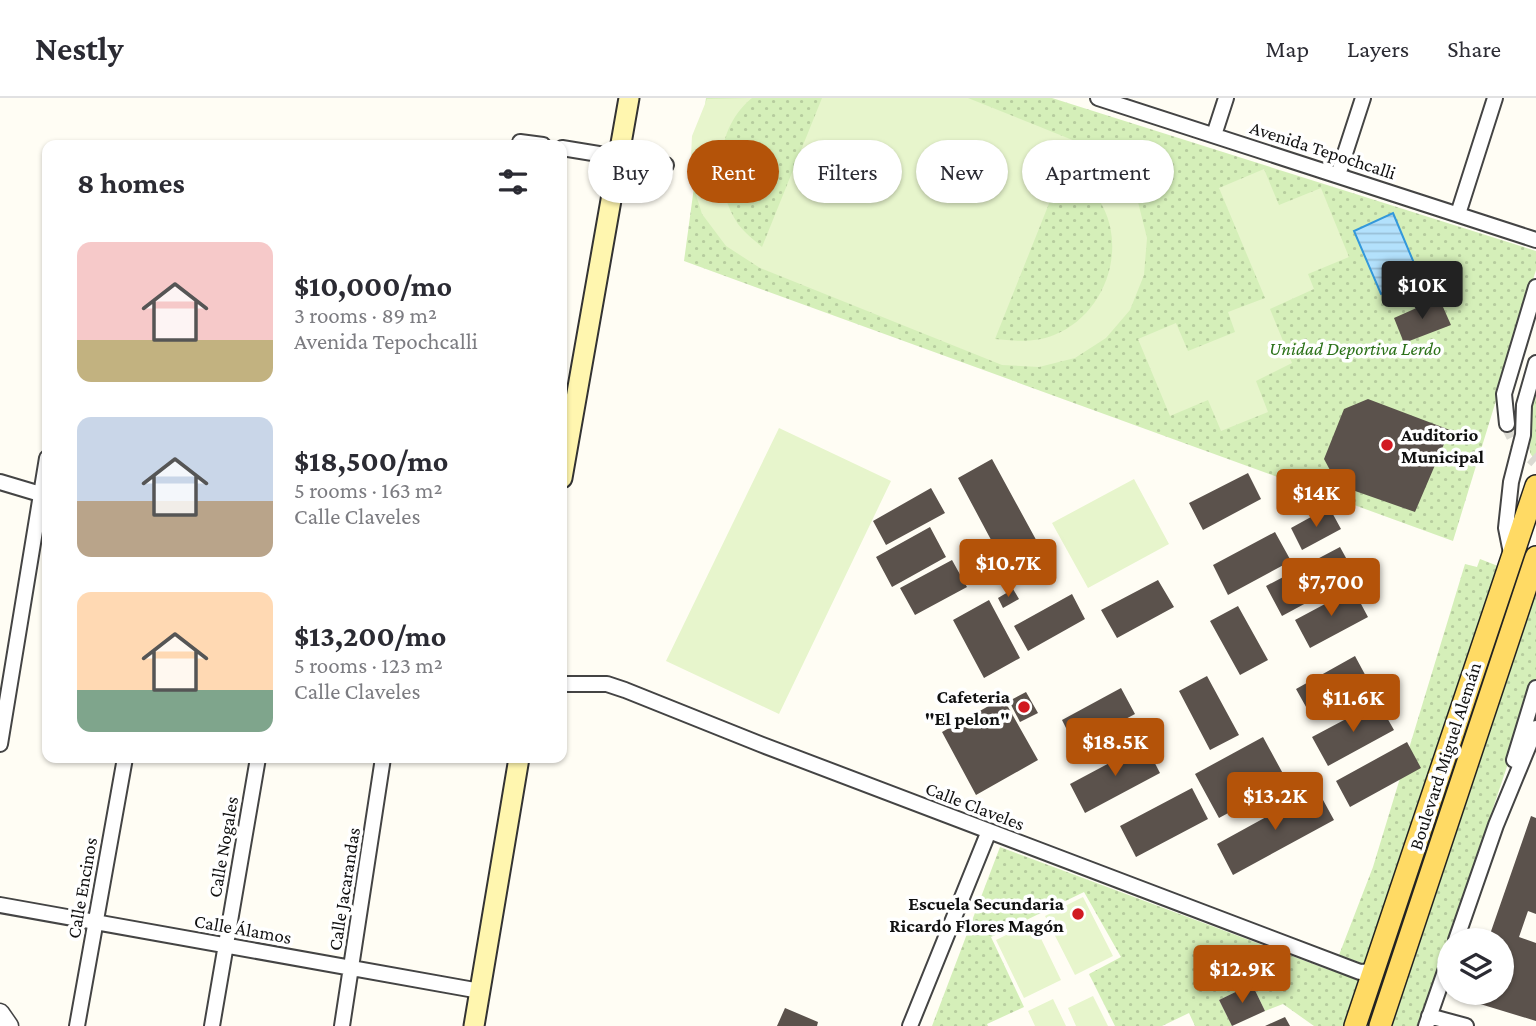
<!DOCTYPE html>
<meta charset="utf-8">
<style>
:root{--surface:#fff;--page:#f7f7f7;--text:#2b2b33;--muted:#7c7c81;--line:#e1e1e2;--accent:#b45309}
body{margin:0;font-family:"Crimson Pro",serif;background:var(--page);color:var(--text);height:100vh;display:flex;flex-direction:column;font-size:26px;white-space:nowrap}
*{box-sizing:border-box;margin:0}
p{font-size:23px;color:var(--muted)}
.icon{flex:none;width:38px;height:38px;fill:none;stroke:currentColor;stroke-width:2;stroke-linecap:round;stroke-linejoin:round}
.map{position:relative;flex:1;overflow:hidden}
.panel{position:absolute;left:42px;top:42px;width:525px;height:623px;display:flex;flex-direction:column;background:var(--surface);border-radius:14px;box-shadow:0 2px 5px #0004}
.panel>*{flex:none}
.guide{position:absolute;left:588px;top:42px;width:665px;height:63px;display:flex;gap:14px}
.controls{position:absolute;left:1437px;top:830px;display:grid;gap:14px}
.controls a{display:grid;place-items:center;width:77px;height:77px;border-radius:50%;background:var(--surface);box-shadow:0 2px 5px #0004;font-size:35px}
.price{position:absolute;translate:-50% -60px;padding:0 16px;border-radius:7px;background:var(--accent);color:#fff;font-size:23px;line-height:46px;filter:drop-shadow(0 2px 4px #0008)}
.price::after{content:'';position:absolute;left:50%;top:42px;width:21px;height:16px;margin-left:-10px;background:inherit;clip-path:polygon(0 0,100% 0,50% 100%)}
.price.on{background:#222;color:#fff}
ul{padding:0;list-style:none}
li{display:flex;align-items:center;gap:21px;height:175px;padding:0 35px}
li span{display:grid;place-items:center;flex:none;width:196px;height:140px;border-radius:14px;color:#555}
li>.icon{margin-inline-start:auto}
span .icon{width:84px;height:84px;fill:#fffc;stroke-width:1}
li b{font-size:30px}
h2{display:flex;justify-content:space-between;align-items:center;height:84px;padding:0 35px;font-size:30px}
.tag{padding:0 24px;border-radius:32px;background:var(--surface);box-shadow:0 2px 5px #0004;font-size:24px;line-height:63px}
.tag.on{background:var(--accent);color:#fff}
header{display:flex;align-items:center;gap:42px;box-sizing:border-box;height:98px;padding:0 35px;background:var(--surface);border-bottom:2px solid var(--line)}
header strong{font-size:33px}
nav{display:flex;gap:38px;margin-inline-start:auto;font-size:24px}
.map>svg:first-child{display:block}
</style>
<header>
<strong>Nestly</strong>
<nav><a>Map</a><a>Layers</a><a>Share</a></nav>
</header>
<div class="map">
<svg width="1536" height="928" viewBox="0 0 1536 928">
<defs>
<pattern id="grass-dots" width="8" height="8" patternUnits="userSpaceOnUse" patternTransform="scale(1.75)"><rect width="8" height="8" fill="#d5efb9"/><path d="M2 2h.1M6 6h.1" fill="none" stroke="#b6cc9e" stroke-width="1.8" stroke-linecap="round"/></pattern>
<pattern id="water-rules" width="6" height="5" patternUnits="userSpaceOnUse" patternTransform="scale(1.75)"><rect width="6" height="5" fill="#b3e1fc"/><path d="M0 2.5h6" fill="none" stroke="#99c0d7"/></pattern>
</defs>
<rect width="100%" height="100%" fill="#fffdf4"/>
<path fill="url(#grass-dots)" d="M706,0h346l484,153v19l-83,271 -769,-280z
M1536,281v79l-2,1 -4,-6 -2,-50z
M1480,461l18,7 -134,398 -25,-9 34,-88 92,-303 12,3z
M1536,473v109l-116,346h-38z
M1000,749l332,124 2,-3 29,9 -17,49h-32l-31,-22 -18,7 -13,-27 -33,16 13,26h-37l-6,-13 -27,13h-47l-26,-52 32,-17 -37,-65 -93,45 33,70 -37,17 1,2h-56z"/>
<path fill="#e7f5cc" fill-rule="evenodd" d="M752,0c-37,30 -40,87 -14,126 6,8 16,16 24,23l60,-149h146l122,49 29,24 19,31 9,36 -3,37 -14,35 -24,28 -31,20 -36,9 -37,-2 -242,-97 -34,-22 -24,-32 -12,-38 2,-40 15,-37zM1064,68c16,11 32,25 40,43 22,47 -2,107 -50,126 -19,8 -39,6 -59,4z
M1264,71l15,36 42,-17 28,69 -41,17 6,15 -44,20 22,54 -36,18 12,31 -47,19 -13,-31 -38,16 -32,-77 38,-16 12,28 47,-19 -7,-20 37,-14 -46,-110z
M779,330l112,53 -112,233 -113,-53z
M1134,381l35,65 -81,44 -36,-65z
M1083,799l30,59 -38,19 -30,-59z
M1033,824l28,58 -37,18 -28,-58z
M1093,898l15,30h-32l-8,-18z
M1053,901l13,27h-31l-7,-15z"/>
<path fill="url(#water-rules)" stroke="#3398db" stroke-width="2" d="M1393,115l26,62 -38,19 -27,-63z"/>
<path fill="#5b524c" d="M1439,200l12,27 -47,18 -10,-25z
M1368,301l82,31 -35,82 -77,-27 -14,-26 20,-50z
M992,361l48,88 -35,19 -47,-88z
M1248,375l13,26 -58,31 -14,-27z
M931,390l14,25 -59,32 -13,-24z
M1329,409l12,22 -39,21 -11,-22z
M930,429l16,30 -54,30 -16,-30z
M1275,434l16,29 -63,34 -15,-30z
M1340,449l16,29 -74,40 -16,-30z
M952,462l15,27 -52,28 -15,-27z
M1158,482l16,27 -57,31 -16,-28z
M1013,491l6,10 -16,9 -5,-10z
M1353,491l15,28 -58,31 -15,-28z
M1072,496l13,25 -57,32 -14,-25z
M989,502l31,58 -36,20 -31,-58z
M1238,508l30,54 -28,15 -30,-54z
M1355,558l14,26 -59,32 -14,-25z
M1207,578l32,59 -29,15 -31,-59z
M1121,590l14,26 -60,32 -13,-26z
M1026,594l12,21 -18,9 -11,-21z
M1003,600l35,62 -62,35 -34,-63z
M1378,604l16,28 -66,36 -16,-29z
M1263,639l24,44 -68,37 -24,-44z
M1407,644l14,26 -71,39 -14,-26z
M1145,646l15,29 -75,40 -15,-29z
M1192,690l16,31 -72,38 -16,-31z
M1317,691l17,31 -101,55 -16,-31z
M1531,718l5,2v96l-8,-3 -9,26 17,6v78l-69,-21 2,-8h33v-52h-14z
M1252,886l13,27 -33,15 -13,-26z
M785,910l33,14 -1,4h-40z
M1285,919l5,9h-25z"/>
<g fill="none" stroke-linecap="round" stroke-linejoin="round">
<path stroke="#dbdad2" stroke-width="14" stroke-dasharray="14 7" stroke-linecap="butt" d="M1507,326l10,20 19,17"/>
<defs>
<path id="minor" d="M1098,0l438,142
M1214,37l12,-37
M520,44l23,3
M562,50l104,17
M1338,77l25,-77
M1458,116l37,-116
M1507,326l-3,-30 32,-107
M0,384l47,14
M1511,455l-5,-25 5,-46 12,-47 1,-30 12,-42
M562,586h45l18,6 135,54 600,228 14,-1
M0,646l47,-286
M1514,662l22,-72
M0,807l480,86
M1456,842l40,-115 40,-97
M1429,918l37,10
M77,928l48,-268
M212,928l46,-268
M342,928l41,-268
M910,928l79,-195
M1426,928l23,-66"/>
<path id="tertiary" d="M0,915l9,13"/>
<path id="secondary" d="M562,380l67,-380
M474,928l45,-268"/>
<path id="primary" d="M1355,928l181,-540
M1380,928l156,-469"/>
</defs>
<use href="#minor" stroke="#444" stroke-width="18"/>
<use href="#tertiary" stroke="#444" stroke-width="21"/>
<use href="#secondary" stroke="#333" stroke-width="23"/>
<use href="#primary" stroke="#222" stroke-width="24"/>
<use href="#minor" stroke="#fff" stroke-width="14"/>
<use href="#tertiary" stroke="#fff" stroke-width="18"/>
<use href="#secondary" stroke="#fff6af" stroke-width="19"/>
<use href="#primary" stroke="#ffda64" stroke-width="21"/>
</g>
<g fill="#d11921" stroke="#fff" stroke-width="2.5">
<circle cx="1387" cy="347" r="7"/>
<circle cx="1024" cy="609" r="7"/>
<circle cx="1078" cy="816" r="7"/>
</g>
<g text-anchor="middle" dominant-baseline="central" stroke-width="7" stroke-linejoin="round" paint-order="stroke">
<g font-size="19" fill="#111" stroke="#fff">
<text transform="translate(1323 52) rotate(18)">Avenida Tepochcalli</text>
<text transform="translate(1445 658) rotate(-72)">Boulevard Miguel Alemán</text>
<text transform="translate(975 708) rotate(21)">Calle Claveles</text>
<text transform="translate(223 749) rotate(-80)">Calle Nogales</text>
<text transform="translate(82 790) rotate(-80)">Calle Encinos</text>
<text transform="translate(344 791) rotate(-81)">Calle Jacarandas</text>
<text transform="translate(243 831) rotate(10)">Calle Álamos</text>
</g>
<g font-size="19" font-style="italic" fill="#2b7119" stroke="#fff">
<text x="1355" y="250">Unidad Deportiva Lerdo</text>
</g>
<g font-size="19" font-weight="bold" fill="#111" stroke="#fff" text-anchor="end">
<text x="1401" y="336" text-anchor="start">Auditorio<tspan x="1401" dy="22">Municipal</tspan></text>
<text x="1010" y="598">Cafeteria<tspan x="1010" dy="22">"El pelon"</tspan></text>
<text x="1064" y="805">Escuela Secundaria<tspan x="1064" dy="22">Ricardo Flores Magón</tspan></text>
</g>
</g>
</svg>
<div class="controls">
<a><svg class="icon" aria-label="layers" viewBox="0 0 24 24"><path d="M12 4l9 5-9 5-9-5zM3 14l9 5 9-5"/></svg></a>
</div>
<b class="price on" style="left:1422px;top:223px">$10K</b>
<b class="price" style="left:1316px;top:431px">$14K</b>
<b class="price" style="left:1008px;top:501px">$10.7K</b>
<b class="price" style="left:1331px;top:520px">$7,700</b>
<b class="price" style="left:1353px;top:636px">$11.6K</b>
<b class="price" style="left:1115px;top:680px">$18.5K</b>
<b class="price" style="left:1275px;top:734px">$13.2K</b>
<b class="price" style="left:1242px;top:907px">$12.9K</b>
<div class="guide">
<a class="tag">Buy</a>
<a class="tag on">Rent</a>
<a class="tag">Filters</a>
<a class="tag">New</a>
<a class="tag">Apartment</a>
</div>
<section class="panel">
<h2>8 homes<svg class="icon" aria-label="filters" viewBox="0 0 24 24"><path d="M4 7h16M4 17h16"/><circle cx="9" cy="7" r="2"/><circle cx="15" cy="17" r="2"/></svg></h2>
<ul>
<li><span style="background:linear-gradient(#f6c9c9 70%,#c2b280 0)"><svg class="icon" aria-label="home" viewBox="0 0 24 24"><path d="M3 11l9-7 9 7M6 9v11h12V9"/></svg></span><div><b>$10,000/mo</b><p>3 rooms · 89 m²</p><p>Avenida Tepochcalli</p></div></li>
<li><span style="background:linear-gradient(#c9d6e8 60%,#b9a48a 0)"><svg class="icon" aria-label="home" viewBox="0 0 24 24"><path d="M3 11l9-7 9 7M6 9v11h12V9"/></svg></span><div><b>$18,500/mo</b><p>5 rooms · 163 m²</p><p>Calle Claveles</p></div></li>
<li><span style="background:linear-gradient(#ffd9b3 70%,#7fa58c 0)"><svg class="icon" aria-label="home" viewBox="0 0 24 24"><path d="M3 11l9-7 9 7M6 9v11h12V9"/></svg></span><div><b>$13,200/mo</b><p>5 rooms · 123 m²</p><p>Calle Claveles</p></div></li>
</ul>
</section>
</div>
